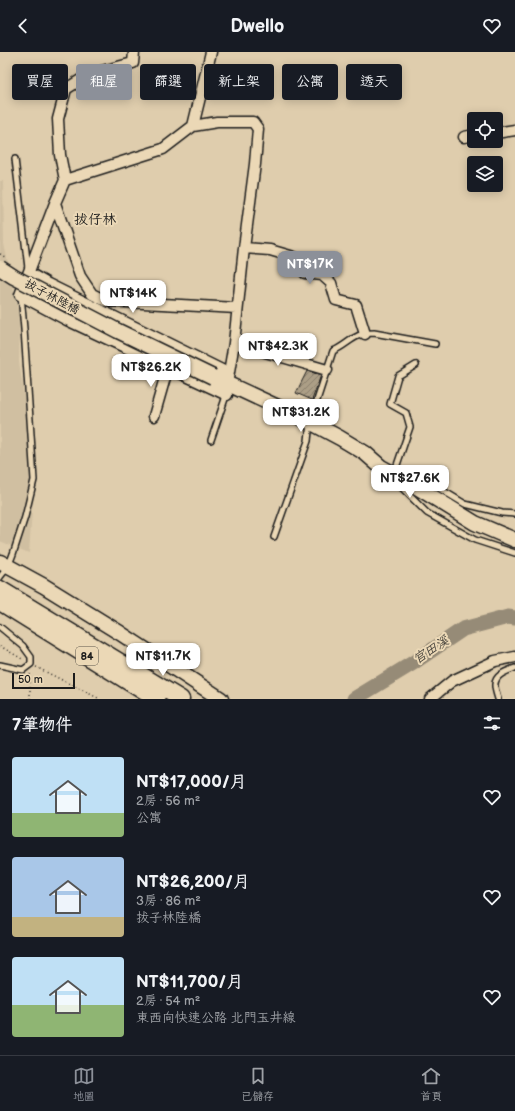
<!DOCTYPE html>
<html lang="zh-TW">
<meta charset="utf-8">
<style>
:root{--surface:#171b24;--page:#242831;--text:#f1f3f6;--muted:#9ea1a6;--line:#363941;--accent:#8c9099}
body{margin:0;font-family:"Balsamiq Sans","LXGW WenKai TC",sans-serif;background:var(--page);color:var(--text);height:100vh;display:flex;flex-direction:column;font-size:15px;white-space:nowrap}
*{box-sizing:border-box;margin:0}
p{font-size:13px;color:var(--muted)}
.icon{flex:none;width:22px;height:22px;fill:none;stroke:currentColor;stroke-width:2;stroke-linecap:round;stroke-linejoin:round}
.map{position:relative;height:647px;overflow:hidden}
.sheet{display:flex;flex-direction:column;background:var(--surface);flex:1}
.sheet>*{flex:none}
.guide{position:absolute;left:12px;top:12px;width:491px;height:36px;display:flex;gap:8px}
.controls{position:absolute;left:467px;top:60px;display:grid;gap:8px}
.controls a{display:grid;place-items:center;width:36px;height:36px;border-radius:4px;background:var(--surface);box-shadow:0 2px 10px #0003;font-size:20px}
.scale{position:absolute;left:12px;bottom:10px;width:63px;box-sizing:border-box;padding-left:4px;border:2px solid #1c1c1c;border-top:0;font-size:11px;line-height:14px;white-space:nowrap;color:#1c1c1c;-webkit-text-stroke:3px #ebd8b6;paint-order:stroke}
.price{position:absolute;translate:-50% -34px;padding:0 9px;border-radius:8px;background:#fff;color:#222;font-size:13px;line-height:26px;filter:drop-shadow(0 1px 2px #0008)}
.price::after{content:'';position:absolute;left:50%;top:24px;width:12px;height:9px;margin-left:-6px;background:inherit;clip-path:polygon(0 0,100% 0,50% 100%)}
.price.selected{background:var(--accent);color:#fff}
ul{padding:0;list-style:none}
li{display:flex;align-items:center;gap:12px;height:100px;padding:0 12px}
li span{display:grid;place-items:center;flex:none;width:112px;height:80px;border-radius:4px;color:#555}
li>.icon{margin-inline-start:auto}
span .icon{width:48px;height:48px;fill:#fffc;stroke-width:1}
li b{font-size:17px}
h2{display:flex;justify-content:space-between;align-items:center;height:48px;padding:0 12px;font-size:17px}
.pill{padding:0 14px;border-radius:4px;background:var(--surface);box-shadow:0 2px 10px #0003;font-size:14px;line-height:36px}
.pill.selected{background:var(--accent);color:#fff}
header{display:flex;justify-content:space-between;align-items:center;height:52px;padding:0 12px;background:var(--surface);font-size:18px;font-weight:800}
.tabs{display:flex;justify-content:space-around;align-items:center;height:56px;border-top:1px solid var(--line);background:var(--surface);font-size:11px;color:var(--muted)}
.tabs a{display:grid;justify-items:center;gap:2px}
.tabs .selected{color:var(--accent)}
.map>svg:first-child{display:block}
</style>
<header><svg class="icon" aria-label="back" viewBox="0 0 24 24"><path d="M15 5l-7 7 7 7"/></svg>Dwello<svg class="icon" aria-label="heart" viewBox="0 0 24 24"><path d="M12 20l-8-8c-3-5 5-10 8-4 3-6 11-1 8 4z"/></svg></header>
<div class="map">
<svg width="515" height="647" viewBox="0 0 515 647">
<defs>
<pattern id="building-hatch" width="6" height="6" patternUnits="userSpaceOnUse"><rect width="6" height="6" fill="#ac9e86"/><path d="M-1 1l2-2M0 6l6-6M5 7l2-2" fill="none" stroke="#8b806d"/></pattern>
</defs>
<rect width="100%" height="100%" fill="#dfcdad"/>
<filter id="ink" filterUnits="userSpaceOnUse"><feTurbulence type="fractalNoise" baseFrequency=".025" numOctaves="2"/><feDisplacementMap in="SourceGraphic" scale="8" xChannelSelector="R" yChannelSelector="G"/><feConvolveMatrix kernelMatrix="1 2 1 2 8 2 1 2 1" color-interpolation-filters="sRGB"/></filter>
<g filter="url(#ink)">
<path fill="#d0bfa1" d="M0,129h3l1,63 16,75 -1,43 16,106 -6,85 -29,-12z"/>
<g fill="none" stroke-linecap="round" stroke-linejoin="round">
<path stroke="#968b77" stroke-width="15" d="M354,647l59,-36 50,-34 45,-12 7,1"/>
</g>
<path fill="url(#building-hatch)" stroke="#1c1c1c" d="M307,319l14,4 -9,25 -16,-7z"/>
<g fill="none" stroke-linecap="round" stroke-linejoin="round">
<defs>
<path id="service" d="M15,107l13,109
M211,388l16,-47
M396,422l1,-9 13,-38 -4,-14 -16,-9 8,-28 18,-11
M409,425l13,1 43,26 37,9 13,1
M393,427l34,34 48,27 40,13
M274,485l34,-96 2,-19 23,-71c10,-4 16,-11 25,-15 5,-3 11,-3 16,-3l61,11
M0,525l8,-10 5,-13 12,-37 9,-37 -10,-151 -3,-34
M0,575l23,19 8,11v7l-8,6 -23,-5
M498,647c-1,-4 -3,-9 -3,-13 -1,-11 12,-15 20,-18"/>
<path id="minor" d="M193,74l18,-74
M496,81l19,-3
M464,85l10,-2
M65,128l-5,-25 -2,-36 8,-30 24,-15 43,-11 1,-11
M55,151l-35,92 47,25 160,75
M244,196l26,2 24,7 11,16 17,2 9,8 5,17 20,5 9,29
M29,221l19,11 180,89
M234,291l93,27
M227,332l7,-41 10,-95 11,-84 3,-35 -5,-7h-36l-24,4 -30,23 -98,31 -10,23 25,73 12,18 14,7 131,7
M154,364l14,-49
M430,647l22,-18 43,-20 20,-4"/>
<path id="secondary" d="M213,325l97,45 30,16 25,15 16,14 26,14 68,42 40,17
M0,510l44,24 76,47 101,66"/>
<path id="trunk" d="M0,537l181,110
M0,550l156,97"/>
</defs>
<use href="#service" stroke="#1c1c1c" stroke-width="8"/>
<use href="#minor" stroke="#1c1c1c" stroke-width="13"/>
<use href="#secondary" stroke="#1c1c1c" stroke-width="17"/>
<use href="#trunk" stroke="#1c1c1c" stroke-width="19"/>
<path stroke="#1c1c1c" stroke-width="1.5" stroke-dasharray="1 3" stroke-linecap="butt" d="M0,202l5,3
M0,594l24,14
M36,615l64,32
M30,647v-25"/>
<use href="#service" stroke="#ebd8b6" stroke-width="5"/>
<use href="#minor" stroke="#ebd8b6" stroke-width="10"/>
<use href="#secondary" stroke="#ebd8b6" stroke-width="14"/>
<use href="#trunk" stroke="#ebd8b6" stroke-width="16"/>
<defs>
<path id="secondary-bridge" d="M0,216l14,9 104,54 95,46"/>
</defs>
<use href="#secondary-bridge" stroke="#1c1c1c" stroke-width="17" stroke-linecap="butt"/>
<use href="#secondary-bridge" stroke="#ebd8b6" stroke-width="14"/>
</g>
</g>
<g text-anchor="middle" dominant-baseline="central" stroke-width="4" stroke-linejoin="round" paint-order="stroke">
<rect fill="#ebd8b6" stroke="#5a544a" stroke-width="1" x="76" y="595" width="22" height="18" rx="3"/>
<g font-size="11" font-weight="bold" fill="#1c1c1c">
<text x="87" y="604">84</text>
</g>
<g font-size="12" fill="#1c1c1c" stroke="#ebd8b6">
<text transform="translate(52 245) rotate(28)">拔子林陸橋</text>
</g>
<g font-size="13" font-style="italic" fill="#47433c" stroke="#ebd8b6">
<text transform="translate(431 598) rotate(-33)">官田溪</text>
</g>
<g font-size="14" fill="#1c1c1c" stroke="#ebd8b6">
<text x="95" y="167">拔仔林</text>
</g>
</g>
</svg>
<div class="controls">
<a><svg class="icon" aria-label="locate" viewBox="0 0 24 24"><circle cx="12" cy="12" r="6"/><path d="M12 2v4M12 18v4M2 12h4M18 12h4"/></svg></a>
<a><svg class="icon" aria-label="layers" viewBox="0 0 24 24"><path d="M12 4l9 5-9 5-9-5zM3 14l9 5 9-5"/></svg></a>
</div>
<div class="scale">50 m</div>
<b class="price selected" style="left:310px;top:233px">NT$17K</b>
<b class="price" style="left:133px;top:262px">NT$14K</b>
<b class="price" style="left:278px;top:315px">NT$42.3K</b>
<b class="price" style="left:151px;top:336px">NT$26.2K</b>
<b class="price" style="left:301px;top:381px">NT$31.2K</b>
<b class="price" style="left:410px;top:447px">NT$27.6K</b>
<b class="price" style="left:163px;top:625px">NT$11.7K</b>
<div class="guide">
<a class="pill">買屋</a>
<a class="pill selected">租屋</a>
<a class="pill">篩選</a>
<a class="pill">新上架</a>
<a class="pill">公寓</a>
<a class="pill">透天</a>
</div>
</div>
<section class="sheet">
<h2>7筆物件<svg class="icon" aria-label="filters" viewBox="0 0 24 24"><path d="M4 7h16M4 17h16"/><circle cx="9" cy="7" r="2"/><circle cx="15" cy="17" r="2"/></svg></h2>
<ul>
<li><span style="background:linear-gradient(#bfe0f5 70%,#8fb573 0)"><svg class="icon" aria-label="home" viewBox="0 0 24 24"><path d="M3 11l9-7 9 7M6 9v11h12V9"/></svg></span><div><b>NT$17,000/月</b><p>2房 · 56 m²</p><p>公寓</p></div><svg class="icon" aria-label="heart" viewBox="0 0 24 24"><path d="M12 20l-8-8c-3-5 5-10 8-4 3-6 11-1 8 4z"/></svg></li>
<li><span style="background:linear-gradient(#a9c7e8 75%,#c2b280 0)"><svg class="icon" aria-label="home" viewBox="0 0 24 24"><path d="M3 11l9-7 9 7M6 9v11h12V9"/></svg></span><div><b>NT$26,200/月</b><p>3房 · 86 m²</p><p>拔子林陸橋</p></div><svg class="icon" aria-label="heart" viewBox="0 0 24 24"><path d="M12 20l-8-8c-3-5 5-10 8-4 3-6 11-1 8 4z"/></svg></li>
<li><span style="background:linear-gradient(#bfe0f5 60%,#8fb573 0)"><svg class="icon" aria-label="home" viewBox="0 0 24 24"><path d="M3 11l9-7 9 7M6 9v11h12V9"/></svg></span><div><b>NT$11,700/月</b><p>2房 · 54 m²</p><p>東西向快速公路 北門玉井線</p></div><svg class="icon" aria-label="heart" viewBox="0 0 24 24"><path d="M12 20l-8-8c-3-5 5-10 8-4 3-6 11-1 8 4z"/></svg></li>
</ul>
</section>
<nav class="tabs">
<a class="selected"><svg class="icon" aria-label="map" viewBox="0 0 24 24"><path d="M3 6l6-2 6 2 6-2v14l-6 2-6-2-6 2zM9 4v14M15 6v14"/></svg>地圖</a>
<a><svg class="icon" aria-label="saved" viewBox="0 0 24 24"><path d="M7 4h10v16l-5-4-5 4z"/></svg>已儲存</a>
<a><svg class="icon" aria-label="home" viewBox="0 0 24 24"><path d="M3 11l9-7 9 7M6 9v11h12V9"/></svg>首頁</a>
</nav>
